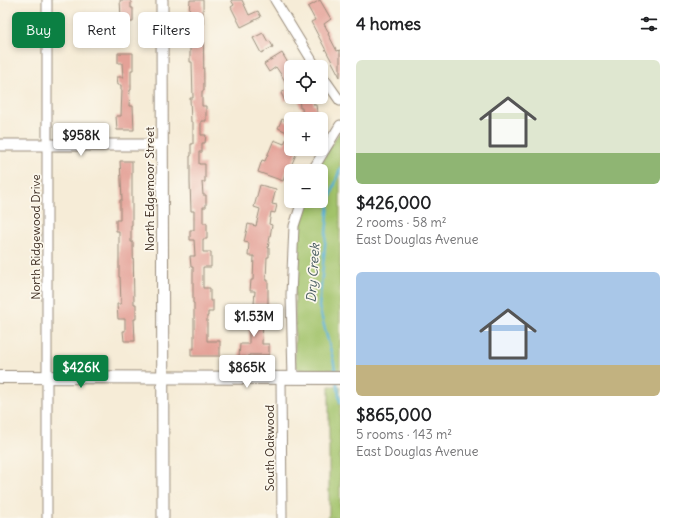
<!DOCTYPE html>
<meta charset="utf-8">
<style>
:root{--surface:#fff;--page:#f2f2f2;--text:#202124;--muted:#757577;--accent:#0b8043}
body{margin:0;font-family:Delius,sans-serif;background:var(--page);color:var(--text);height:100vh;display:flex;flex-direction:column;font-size:15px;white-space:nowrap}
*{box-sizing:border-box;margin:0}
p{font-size:13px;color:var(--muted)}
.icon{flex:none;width:22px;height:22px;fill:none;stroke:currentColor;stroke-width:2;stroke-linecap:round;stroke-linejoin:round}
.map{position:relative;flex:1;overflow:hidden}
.panel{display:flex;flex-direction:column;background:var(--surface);width:336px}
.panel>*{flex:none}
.guide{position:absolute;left:12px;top:12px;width:268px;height:36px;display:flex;gap:8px}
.fabs{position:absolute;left:284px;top:60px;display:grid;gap:8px}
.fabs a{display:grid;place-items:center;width:44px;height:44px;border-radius:6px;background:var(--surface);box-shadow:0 2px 6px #0003;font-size:20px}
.price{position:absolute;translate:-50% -34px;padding:0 9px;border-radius:4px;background:#fff;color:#222;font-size:13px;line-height:26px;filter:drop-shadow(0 1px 2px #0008)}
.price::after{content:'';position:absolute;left:50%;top:24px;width:12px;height:9px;margin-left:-6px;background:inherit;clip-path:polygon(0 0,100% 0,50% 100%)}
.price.on{background:var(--accent);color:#fff}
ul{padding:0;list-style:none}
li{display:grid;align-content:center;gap:8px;height:212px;padding:0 16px}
li span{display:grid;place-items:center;height:124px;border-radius:6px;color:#555}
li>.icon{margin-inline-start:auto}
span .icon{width:72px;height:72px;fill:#fffc;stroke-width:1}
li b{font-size:17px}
h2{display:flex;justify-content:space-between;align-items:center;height:48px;padding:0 16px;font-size:17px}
.tag{padding:0 14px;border-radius:6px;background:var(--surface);box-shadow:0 2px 6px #0003;font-size:14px;line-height:36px}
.tag.on{background:var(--accent);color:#fff}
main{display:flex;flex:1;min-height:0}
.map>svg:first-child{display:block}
</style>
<main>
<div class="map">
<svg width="340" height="518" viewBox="0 0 340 518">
<rect width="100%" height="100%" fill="#fbf7ec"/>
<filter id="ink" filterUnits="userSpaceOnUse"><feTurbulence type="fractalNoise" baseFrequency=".025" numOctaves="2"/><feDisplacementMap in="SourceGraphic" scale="8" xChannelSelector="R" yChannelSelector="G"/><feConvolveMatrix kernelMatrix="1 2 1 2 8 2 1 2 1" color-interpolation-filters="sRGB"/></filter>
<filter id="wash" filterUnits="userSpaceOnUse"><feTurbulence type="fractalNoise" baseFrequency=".012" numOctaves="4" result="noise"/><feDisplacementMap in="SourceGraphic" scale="16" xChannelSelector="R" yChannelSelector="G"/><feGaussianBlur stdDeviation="0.9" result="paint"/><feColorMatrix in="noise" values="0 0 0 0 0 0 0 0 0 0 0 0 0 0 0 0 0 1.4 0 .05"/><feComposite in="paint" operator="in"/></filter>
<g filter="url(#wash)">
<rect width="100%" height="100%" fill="#f6ecd7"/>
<path fill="#a2c36b" stroke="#6e7644" d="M340,131v239h-39c-5,-2 -5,-5 -6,-10v-93l2,-28 2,-19 6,-19h16v-30h-5z
M329,386h11v132h-12l1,-3z"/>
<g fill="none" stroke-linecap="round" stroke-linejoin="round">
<path stroke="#59b2d7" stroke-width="2.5" d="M336,373l-3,-14 -14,-52 10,-104 11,-35
M337,382l3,20"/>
</g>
<g id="blocks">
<path fill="#e4a197" d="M120,0h11v8h2v14h-10v-5l-2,1z
M190,0h13l1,91h-2v15h4v15h-5v14h5l-1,8h-3v9h-3v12h6v18h-3l1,13h3v12h-3v16h4v16h-4v13h8v15h-8v21h7v13h3v11h-5v4h-1v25h13v15h-29v-7h3v-46h-1v-36h-2l-1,-11h5l-1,-16h-4v-10h4v-19h-3l-1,-29v-26h1v-12h2v-22h-2l-1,-24h3l-1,-36h-2v-27h-2v-7h3v-16h-2z
M231,0h11l7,15 9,-4 3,6 -20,10 -10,-20 3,-2z
M320,0l11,19 -7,5 5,9 -1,1 9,17 3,-1v27l-29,-55 4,-2 -7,-13z
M263,33l5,9 2,-1 3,6 -12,6 -8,-15z
M118,53h15v17h-2v20h-1l-1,16h4l1,24h-17l-1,-14h5l1,-26h-1v-5h-3l-1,-8h6l-1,-14h-4z
M282,53l9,15v29l-6,4 -4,-8 8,-5 -7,-12 -6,-9 -7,5 -5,-8z
M313,97l1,8h2l2,14h-15l-1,-11h-2l-1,-10z
M282,119l9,5v25h4l3,1 -8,18 -2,-1 -5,14 -25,-9 4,-12 3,1 9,-21 10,4 5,-11 -11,-5z
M120,161h12v64h-1v17h2l1,62h2v15h-2l1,22h-11l-1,-10h2v-12h-7l-1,-15h4l-1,-27h-1v-46h-3v-11h4v-20h2z
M260,185l16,4 -4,15 5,1 -2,8 -4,-1 -2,12 3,1 -4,23h1v9h-2l-1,23h2v24h-14l1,-13h-5l1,-11h2l1,-24h-6l1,-13 -5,-1 4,-18 8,2 4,-17 -6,-2z
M247,316h16l-1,27v1h7v11h-20v2h-10l1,-13h9v-16h-7v-8l5,1z"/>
</g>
</g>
<g filter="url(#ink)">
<use href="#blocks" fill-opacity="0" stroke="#988b7a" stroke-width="1"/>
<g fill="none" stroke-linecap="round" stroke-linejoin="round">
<defs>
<path id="minor" d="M47,0v518
M275,0l41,67
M321,74l19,27
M312,171l28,-46
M281,377l1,141
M293,378l-2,-83 3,-69 8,-25"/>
<path id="tertiary" d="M162,0l1,518
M0,145h162"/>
<path id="secondary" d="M0,377l340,1"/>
</defs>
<use href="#minor" stroke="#988b7a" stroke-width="11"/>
<use href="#tertiary" stroke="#988b7a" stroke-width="13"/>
<use href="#secondary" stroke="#988b7a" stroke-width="14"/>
<use href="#minor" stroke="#fff" stroke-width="9"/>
<use href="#tertiary" stroke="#fff" stroke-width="11"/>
<use href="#secondary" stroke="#fff" stroke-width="12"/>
</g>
</g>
<g text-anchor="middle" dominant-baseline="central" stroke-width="3.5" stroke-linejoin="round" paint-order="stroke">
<g font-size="12" fill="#3b2a1e" stroke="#fbf7ec">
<text transform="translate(149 189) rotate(-90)">North Edgemoor Street</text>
<text transform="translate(35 237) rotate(-90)">North Ridgewood Drive</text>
<text transform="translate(269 448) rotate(-90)">South Oakwood</text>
</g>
<g font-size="13" font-style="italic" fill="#465a5f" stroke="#fbf7ec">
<text transform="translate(313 273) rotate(-86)">Dry Creek</text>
</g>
</g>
</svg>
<div class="fabs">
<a><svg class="icon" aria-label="locate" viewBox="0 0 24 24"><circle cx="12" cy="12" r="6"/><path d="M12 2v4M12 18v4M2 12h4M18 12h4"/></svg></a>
<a>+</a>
<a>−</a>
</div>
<b class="price" style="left:81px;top:157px">$958K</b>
<b class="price" style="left:254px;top:338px">$1.53M</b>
<b class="price on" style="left:81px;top:389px">$426K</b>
<b class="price" style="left:247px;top:389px">$865K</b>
<div class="guide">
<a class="tag on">Buy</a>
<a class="tag">Rent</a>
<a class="tag">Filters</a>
</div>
</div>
<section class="panel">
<h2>4 homes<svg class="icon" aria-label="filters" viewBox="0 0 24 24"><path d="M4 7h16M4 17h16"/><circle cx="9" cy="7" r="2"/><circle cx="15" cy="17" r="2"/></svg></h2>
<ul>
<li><span style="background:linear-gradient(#dfe7d0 75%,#8fb573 0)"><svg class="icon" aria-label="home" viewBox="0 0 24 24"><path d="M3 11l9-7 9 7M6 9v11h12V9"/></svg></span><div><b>$426,000</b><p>2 rooms · 58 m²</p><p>East Douglas Avenue</p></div></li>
<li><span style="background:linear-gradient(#a9c7e8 75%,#c2b280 0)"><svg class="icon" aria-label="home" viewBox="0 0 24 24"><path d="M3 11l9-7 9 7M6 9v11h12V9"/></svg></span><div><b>$865,000</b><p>5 rooms · 143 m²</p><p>East Douglas Avenue</p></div></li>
</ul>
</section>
</main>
